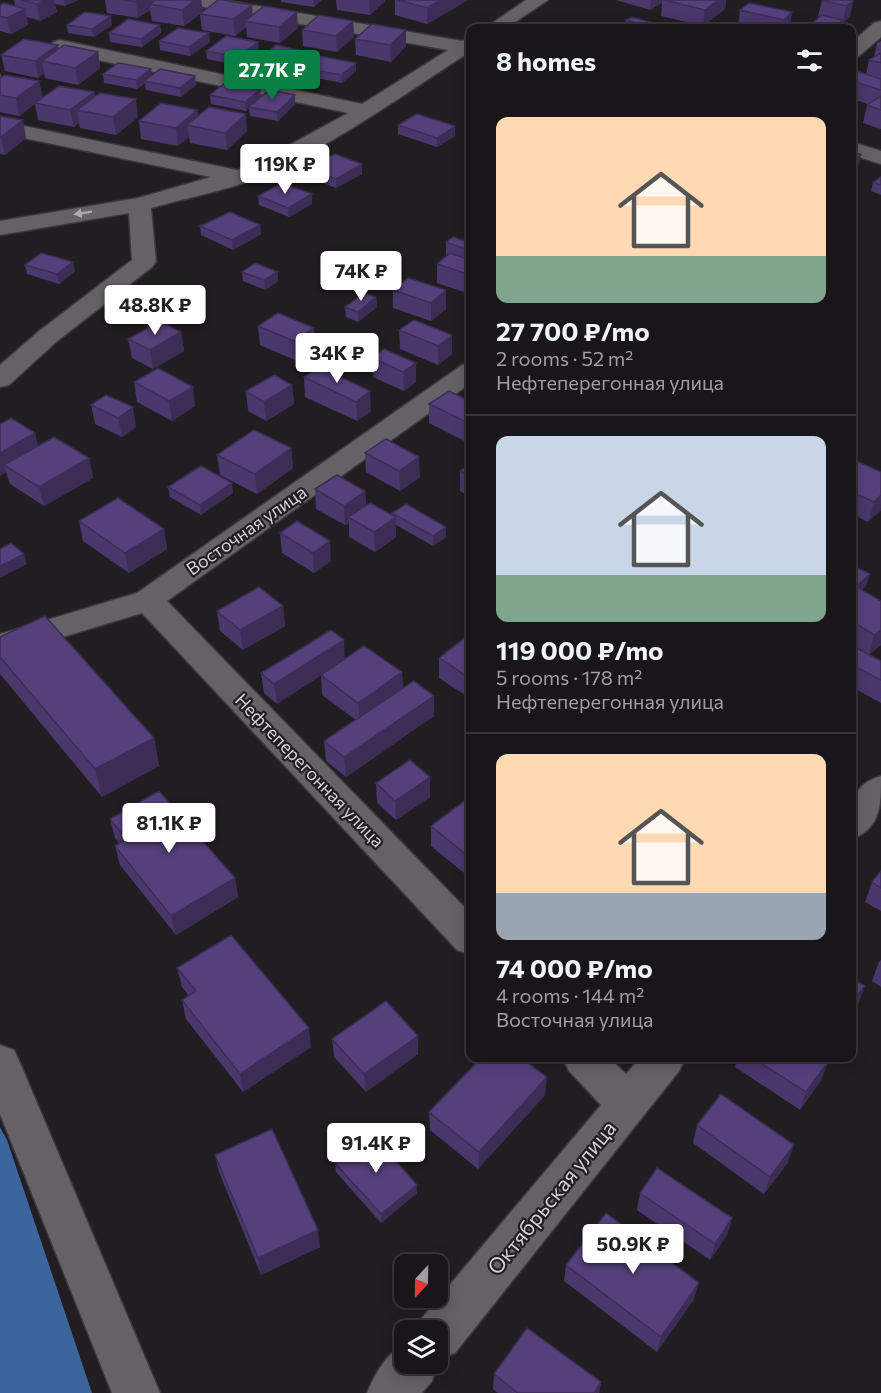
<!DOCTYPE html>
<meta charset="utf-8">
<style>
:root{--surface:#191619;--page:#262326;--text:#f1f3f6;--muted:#9f9fa2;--line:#373538;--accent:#0b8043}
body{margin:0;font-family:Commissioner,sans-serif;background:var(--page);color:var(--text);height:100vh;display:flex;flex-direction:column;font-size:22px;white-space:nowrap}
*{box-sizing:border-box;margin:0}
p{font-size:20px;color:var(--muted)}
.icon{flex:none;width:33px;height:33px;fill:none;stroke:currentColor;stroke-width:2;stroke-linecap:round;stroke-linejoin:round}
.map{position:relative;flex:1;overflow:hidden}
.side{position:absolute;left:466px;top:24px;width:390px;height:1038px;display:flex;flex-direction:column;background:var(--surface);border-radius:12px;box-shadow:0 3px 15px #0003,0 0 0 2px var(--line)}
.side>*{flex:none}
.needle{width:39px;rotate:202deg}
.tools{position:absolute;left:394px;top:1254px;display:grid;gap:12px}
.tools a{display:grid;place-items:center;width:54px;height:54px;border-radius:12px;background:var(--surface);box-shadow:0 3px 15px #0003,0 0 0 2px var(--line);font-size:30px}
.price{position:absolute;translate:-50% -51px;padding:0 14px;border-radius:6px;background:#fff;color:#222;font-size:20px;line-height:39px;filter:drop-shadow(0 2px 3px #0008)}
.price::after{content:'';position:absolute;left:50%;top:36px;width:18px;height:14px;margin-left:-9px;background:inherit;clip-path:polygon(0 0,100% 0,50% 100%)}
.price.on{background:var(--accent);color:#fff}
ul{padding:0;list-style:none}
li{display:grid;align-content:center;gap:12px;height:318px;padding:0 30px}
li+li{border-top:2px solid var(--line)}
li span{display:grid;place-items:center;height:186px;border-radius:12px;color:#555}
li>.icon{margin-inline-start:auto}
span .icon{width:108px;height:108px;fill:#fffc;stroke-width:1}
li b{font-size:26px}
h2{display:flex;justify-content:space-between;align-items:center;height:72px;padding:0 30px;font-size:26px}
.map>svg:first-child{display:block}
</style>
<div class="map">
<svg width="881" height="1393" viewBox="0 0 881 1393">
<rect width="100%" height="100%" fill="#211e21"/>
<path fill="#3c659c" d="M0,1127l7,13 85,253h-92z"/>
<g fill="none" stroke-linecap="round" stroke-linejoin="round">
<defs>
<path id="minor" d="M183,0h40l239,41 9,-4v14c-63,41 -125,85 -192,118 -39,19 -86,27 -128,39l5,54 -4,5 -96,75 -47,43 -9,2v-22l38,-33 94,-72 -3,-47 -129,22v-14l138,-23 73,-21 -211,-44v-12l237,49 25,-10 86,-47 -288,-61 -7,-2 -2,-4 2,-4 7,-2 302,64 86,-54 -256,-45 -6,-1z
M526,0h22l-42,28h-21z
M881,21v16l-22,19 -7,2v-16l22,-19z
M852,142l29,9v13l-29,-9z
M471,363v20l-304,218 304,313v41l-14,-5 -315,-337 -142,43v-22l137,-41 325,-228z
M881,776c0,29 0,52 -29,63 0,-29 -5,-53 29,-63z
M0,1045l14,5 6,13 140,330h-48l-112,-279z
M563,1058h46l17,16 14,-16h45l-6,13 -224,282 -17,6v-29h-21l4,-11 180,-214 -32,-34z
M405,1344v20l33,-2 -6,19 -10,12h-55c7,-17 20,-41 38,-49z"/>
</defs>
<use href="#minor" stroke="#3a383b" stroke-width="3"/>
<use href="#minor" fill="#656165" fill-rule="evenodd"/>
</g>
<path fill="#4a376b" d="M14,0h64l-13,6 -10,-2 2,8 -17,9 -13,-4 1,8 -17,9 -11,-3v-26l15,1z
M105,0h96l2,12 -19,14 -32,-5 -2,-11 -12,8 -31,-5z
M281,0h41l-8,7 -33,-5z
M336,0h49v1l-15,14 -33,-5z
M395,0h73l-41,24 -32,-9z
M616,0h110l-1,9 -22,17 -42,-10 1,-13 -12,7z
M822,0l31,1 -3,16 -7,5 -2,6h-31l1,-4 9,-7 -2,-1z
M740,10l52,2 -3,16h-52l2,-1h-1z
M200,14l53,1 45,13 -18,15 -33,-6 -1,-10 -11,9 -33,-6z
M626,20l35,8h-36z
M353,21l1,16 -17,15 -34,-6 -1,-16z
M67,25h45l-18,12 -26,-4z
M160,25l1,8 -19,14 -32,-5 -1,-9z
M355,39l51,7 -15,16 -35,-7z
M159,41l51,1 -20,14 -30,-6z
M881,41v88l-18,-6 4,-18 1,-1 -16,-5v-29l14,4 3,-14 5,-3 3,-14z
M58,45v4l40,3 2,16 -22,17 -33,-7 -1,-5 -6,5 -33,-7 -4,-16z
M259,50l-19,16 -33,-7 -1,-8z
M308,52l1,7 47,12 -14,12 -41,-8 -1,-8 -10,7 -31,-6 -1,-9z
M151,69v7h44l1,9 -15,12 -35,-7 -1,-7 -8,6 -33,-6 -1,-9z
M0,72l2,5 41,20 51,-5 1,5 43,20 -22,18 -36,-7 -1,-5 -5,4 -36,-7 -3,-16 -16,12 -19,-4z
M210,95l85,9 -17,17 -28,-5 -1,-8 -3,3 -35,-7z
M197,110l1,6 49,15 -20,19 -37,-7 -1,-6 -11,9 -37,-7 -2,-18z
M0,116l26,22 -21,17 -5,-1z
M398,125l57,1v10l-18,11 -39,-13z
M362,164v10l-26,14 -28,-11 -1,-10z
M881,177v18l-10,-4 2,-9z
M258,196l54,8 -23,13 -30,-12z
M260,225l1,9 -28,16 -32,-15 -1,-9z
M471,233v56l-4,4 -30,-10v-19l9,-7v-15h23l1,-8z
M25,265l50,6 -16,13 -32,-10z
M242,272h36v9l-13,9 -22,-9z
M393,290h53v19l-15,12 -38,-13z
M376,297l1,10 -19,15 -12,-5 -1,-10z
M414,320l38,34 -14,11 -38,-16 -1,-19z
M258,326l57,21 -20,13 -35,-15z
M181,332l3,19 -31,18 -21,-11 -4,-19z
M372,358l44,5v19l-12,9 -31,-14z
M319,367l52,44 -14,10 -52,-24 -1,-20z
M134,382l61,24 -23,15 -35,-19z
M471,383v57l-3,3 -39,-20v-19l39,-4v-15z
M292,385l2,19 -28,17 -18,-10 -2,-20z
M91,405l45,22 -14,10 -27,-13z
M0,424l38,21 51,13 4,20 -49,28 -34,-22 -4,-12 -6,4z
M291,448l2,20 -36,26 -37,-19 -3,-20z
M365,453l55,24 -20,14 -34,-19z
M852,459l29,51 -13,12 -16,-8z
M471,464v33l-11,-6v-20z
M168,487l65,6 -32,22 -31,-18z
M315,489l50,2 1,14 26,10v-2l54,24 -13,9 -37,-21v12l-21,15 -26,-15v-14l-4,2 -29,-16z
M79,521l85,8 3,20 -38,24 -46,-32z
M280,533l51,28 -17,12 -32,-20z
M852,565l15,19 -5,5 19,12v44l-12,9 12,7v42l-29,-16v-40l13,5 -13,-8z
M283,606l2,20 -42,24 -23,-19 -3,-20z
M0,637l154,101 5,28 -57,31 -102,-123z
M471,640v59l-32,-21v-20z
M345,659l57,13 1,17 31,7v20l-88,61 -20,-16 -2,-20 32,-21 -34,-25 -1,-20 -44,29 -13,-11 -3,-20z
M376,783l54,14 -34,23 -19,-17z
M471,796l-2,81 -38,-31v-20z
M110,819l125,59 3,19 -62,38 -56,-70 -5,-19 4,-3 -4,-5z
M881,871v40l-16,-9 7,-20z
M881,960v27l-9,-6 7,-19z
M177,968l134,79 -68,45 -57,-73 -4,-19 7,-4 -7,-9z
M332,1039l86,15 -52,38 -32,-35z
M738,1058h83l7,4 -7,18 -21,30 -65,-43z
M545,1095l-67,74 -48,-39 -1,-18z
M697,1125l91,37 -24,32 -71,-51z
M215,1155l105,92 -59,28 -42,-103z
M335,1163l82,30 -36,30 -45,-51z
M640,1193l92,25 -5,17 -17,25 -73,-50z
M566,1265l128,34 -37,53 -93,-71z
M494,1374l107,8 -2,11h-101l-5,-4z"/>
<path fill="#3c2d57" d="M45,0h9l3,12 -17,9 -3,-17z
M64,0h14l-13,6z
M139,0h18l-7,4v6l-12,8 -2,-16z
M195,0h6l2,12 -19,14 -2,-16z
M313,0h9l-8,7z
M369,0h16v1l-15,14z
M441,0h27l-41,24v-16z
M651,0h12l-1,3 -12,7z
M718,0h8l-1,9 -22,17 2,-16z
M853,1l-3,16 -7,5 3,-16z
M252,5l1,16h-8l1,6 -11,9 -2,-17z
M25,9l3,16 -17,9 -4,-16z
M297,12l1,16 -18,15 -1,-16z
M792,12l-3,16h-7l2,-8z
M111,16l1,9 -18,12 -2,-8z
M843,20l-2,8h-8z
M353,21l1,16 -17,15 -1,-16z
M160,25l1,8 -19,14 -1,-8z
M406,30v16l-15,16 -1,-17z
M209,33l1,9 -20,14 -1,-9z
M258,42l1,8 -19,16 -1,-9z
M58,45l3,17 -19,-1 2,12 -6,5 -3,-17z
M98,52l2,16 -22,17 -3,-17z
M308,52l1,8 -19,14v-9z
M356,63v8l-14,12 -1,-8z
M151,69l1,9 -8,3 1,2 -8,6 -1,-9z
M195,76l1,9 -15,12 -1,-9z
M39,81l4,17 -24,18 -3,-18z
M260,90l1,9 -12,8v1l-3,3 -1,-9z
M94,92l3,18h-20l2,13 -5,4 -4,-17z
M295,95v9l-17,17 -1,-9z
M136,99l2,18 -22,18 -3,-18z
M197,110l3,17 -13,-2 2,12 -11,9 -2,-18z
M246,114l1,17 -20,19 -2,-17z
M23,120l3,18 -21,17 -4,-18z
M455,126v10l-18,11v-9z
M861,155l-2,9 -7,5v-8z
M362,164v10l-26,14v-9z
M312,194v10l-23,13 -1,-9z
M260,225l1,9 -28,16 -1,-10z
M73,262l2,9 -16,13 -2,-10z
M471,271v18l-4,4v-19z
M278,272v9l-13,9 -1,-10z
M446,290v19l-15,12v-18z
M376,297l1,10 -19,15v-10z
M314,328l1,19 -20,13 -1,-19z
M181,332l3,19 -31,18 -3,-19z
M452,335v19l-14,11v-19z
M416,363v19l-12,9 -1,-19z
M292,385l2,19 -28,17 -2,-19z
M193,387l2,19 -23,15 -3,-20z
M370,391l1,20 -14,10 -1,-19z
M133,407l3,20 -14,10 -4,-19z
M471,421v19l-3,3v-20z
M35,433l5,19 -36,13 2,7 -6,4v-23z
M291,448l2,20 -36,26 -2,-20z
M419,457l1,20 -20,14 -1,-20z
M89,458l4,20 -49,28 -5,-19z
M232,483l1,10 -32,22 -1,-10z
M365,491l1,19 -18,7 1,6 -4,2 -1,-19z
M881,495v15l-13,12 6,-20z
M396,517v20l-21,15 -1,-20z
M446,527v10l-13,9v-10z
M164,529l3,20 -38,24 -4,-20z
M330,541l1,20 -17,12 -1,-20z
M24,554l3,10 -27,14v-12z
M870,574l-3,10 -15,15 2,-10z
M283,606l2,20 -42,24 -3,-20z
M881,630v15l-12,10 5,-20z
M344,640l1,20 -68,44 -3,-20z
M402,672l1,20 -43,31 -2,-20z
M434,696v20l-88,61 -2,-20z
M154,738l5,28 -57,31 -7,-28z
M430,777v20l-34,23 -1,-19z
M471,856v19l-2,2v-20z
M235,878l3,19 -62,38 -5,-19z
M865,986l-7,19 -6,7v-10z
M309,1028l2,19 -68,45 -3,-18z
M418,1036v18l-52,38 -2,-18z
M828,1062l-7,18 -21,30 6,-18z
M547,1077l-2,18 -67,74 1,-17z
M794,1145l-6,17 -24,32 6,-17z
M417,1185v8l-36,30v-9z
M732,1218l-5,17 -17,25 5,-16z
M318,1230l2,17 -59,28 -3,-17z
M699,1283l-5,16 -37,53 4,-15z
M601,1382l-2,11h-5z"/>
<path fill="#56407c" stroke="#3c2d57" stroke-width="1.5" d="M20,0h25l-8,4z
M123,0h16l-3,2z
M156,0h39l-13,10 -32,-6z
M218,0h4l30,5 -19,14 -33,-5z
M398,0h43l-14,8z
M664,0h54l-13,10z
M821,0h28l4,1 -7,5z
M4,3l21,6 -18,9 -7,-2v-11z
M749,3l43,9 -8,8 -44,-10z
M264,6l33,6 -18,15 -34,-6z
M85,12l26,4 -19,13 -25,-4z
M319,15l34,6 -17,15 -34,-6z
M822,15l21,5 -10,8h-4l-18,-4z
M632,17l29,8 -5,3 -30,-8z
M128,19l32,6 -19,14 -32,-6z
M372,24l34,6 -16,15 -35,-6z
M742,24l19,4h-24z
M178,28l31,5 -20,14 -30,-6z
M226,36l32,6 -19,15 -33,-6z
M24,39l34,6 -23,16 -34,-6z
M64,45l34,7 -23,16 -33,-7z
M276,45l32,7 -18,13 -32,-6z
M881,53v10l-12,-3z
M314,55l42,8 -15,12 -41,-8z
M118,63l33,6 -15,11 -33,-6z
M160,69l35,7 -15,12 -36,-7z
M852,70h1l28,9v11l-29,-9z
M5,75l34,6 -23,17 -16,-3v-17z
M225,83l35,7 -15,12 -35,-7z
M59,86l35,6 -24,18 -35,-7z
M269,90l26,5 -18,17 -28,-5z
M100,93l36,6 -23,18 -36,-7z
M881,96v14l-14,-5z
M161,103l36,7 -21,18 -37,-7z
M209,107l37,7 -21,19 -38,-8z
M417,114l38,12 -18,12 -39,-13z
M0,116l23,4 -22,17h-1z
M852,151l9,4 -9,6z
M335,154l27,10 -26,15 -29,-12z
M881,177v8l-8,-3z
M282,183l30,11 -24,14 -30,-12z
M230,212l30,13 -28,15 -32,-14z
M453,237l18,6v8l-25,-9z
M41,253l32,9 -16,12 -32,-9z
M450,253l21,7v11l-4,3 -30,-10z
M255,263l23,9 -14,8 -22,-8z
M408,278l38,12 -15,13 -38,-13z
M364,293l12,4 -18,15 -13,-5z
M278,313l36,15 -20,13 -36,-15z
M414,320l38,15 -14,11 -39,-16z
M160,321l21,11 -31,18 -22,-11z
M384,349l32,14 -13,9 -31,-14z
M319,367l51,24 -14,11 -52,-25z
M158,368l35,19 -24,14 -35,-19z
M274,375l18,10 -28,17 -18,-11z
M449,391l22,11v19l-3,2 -39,-19z
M106,395l27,12 -15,11 -27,-13z
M11,418l24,15 -35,20v-29z
M254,430l37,18 -36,26 -38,-19z
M54,437l35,21 -50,29 -35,-22z
M386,439l33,18 -20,14 -34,-18z
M852,459l29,13v23l-7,7 -22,-10z
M471,464v13l-11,-6z
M201,466l31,17 -32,22 -32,-18z
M337,475l28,16 -21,15 -29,-17z
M118,498l46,31 -39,24 -46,-32z
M370,503l26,14 -22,15 -26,-15z
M406,504l40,23 -13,9 -41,-23z
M297,521l33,20 -17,12 -33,-20z
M11,543l13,11 -24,12v-17z
M852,565l18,9 -13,12 -5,-2z
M852,584l29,17v29l-7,5 -22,-14z
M259,587l24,19 -43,24 -23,-19z
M45,616l109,122 -59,31 -95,-112v-20z
M331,630l13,10 -70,44 -13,-11z
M466,637l5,3v39l-32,-21z
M364,646l38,26 -44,31 -37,-28z
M853,646l28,15v19l-29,-15z
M414,681l20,15 -90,61 -20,-16z
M410,760l20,17 -35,24 -19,-18z
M159,791l76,87 -64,38 -56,-70 11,-7 -16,-20z
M471,796v60l-2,1 -38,-31z
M881,871v17l-9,-6z
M231,935l78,93 -69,46 -58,-74 14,-9 -19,-23z
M852,978l13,8 -13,16z
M386,1001l32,35 -54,38 -32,-35z
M481,1058h40l26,19 -68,75 -50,-40z
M753,1058h68l7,4 -22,30z
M721,1094l73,51 -24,32 -73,-52z
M272,1129l46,101 -60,28 -43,-103z
M372,1134l45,51 -36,29 -46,-51z
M657,1168l75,50 -17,26 -75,-51z
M606,1213l93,70 -38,54 -95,-72z
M527,1328l74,54 -7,11h-76l-24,-19z"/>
<defs><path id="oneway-solid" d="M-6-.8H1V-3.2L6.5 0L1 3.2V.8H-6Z" transform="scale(1.5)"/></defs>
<use fill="#adaaad" href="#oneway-solid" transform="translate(83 213) rotate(171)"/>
<g text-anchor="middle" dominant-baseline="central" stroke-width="4.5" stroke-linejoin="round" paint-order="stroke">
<g font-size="18" fill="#d4d2d4" stroke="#211e21">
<text transform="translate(246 530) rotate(-35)">Восточная улица</text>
<text transform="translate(310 770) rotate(46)">Нефтеперегонная улица</text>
</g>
<g font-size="21" fill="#d4d2d4" stroke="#211e21">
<text transform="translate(551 1197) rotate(-51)">Октябрьская улица</text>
</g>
</g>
</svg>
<div class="tools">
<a><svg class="needle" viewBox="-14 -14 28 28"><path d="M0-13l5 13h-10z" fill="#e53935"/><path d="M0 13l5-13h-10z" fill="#9f9fa2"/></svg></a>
<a><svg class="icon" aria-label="layers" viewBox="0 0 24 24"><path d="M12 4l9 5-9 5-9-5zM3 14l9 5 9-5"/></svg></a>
</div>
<b class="price on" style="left:272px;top:101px">27.7K ₽</b>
<b class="price" style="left:285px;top:195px">119K ₽</b>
<b class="price" style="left:361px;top:302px">74K ₽</b>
<b class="price" style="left:155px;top:336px">48.8K ₽</b>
<b class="price" style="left:337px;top:384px">34K ₽</b>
<b class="price" style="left:169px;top:854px">81.1K ₽</b>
<b class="price" style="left:376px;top:1174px">91.4K ₽</b>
<b class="price" style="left:633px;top:1275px">50.9K ₽</b>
<section class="side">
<h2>8 homes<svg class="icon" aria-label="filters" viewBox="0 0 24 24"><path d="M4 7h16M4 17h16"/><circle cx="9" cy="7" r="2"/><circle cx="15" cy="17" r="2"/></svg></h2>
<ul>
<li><span style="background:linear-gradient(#ffd9b3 75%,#7fa58c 0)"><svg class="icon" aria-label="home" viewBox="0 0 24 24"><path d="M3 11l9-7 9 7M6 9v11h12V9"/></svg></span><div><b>27 700 ₽/mo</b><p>2 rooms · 52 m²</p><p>Нефтеперегонная улица</p></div></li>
<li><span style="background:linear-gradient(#c9d6e8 75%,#7fa58c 0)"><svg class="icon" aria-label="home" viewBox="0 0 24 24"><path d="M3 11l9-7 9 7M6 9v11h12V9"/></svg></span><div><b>119 000 ₽/mo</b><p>5 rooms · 178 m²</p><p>Нефтеперегонная улица</p></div></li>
<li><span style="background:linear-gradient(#ffd9b3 75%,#9aa5b1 0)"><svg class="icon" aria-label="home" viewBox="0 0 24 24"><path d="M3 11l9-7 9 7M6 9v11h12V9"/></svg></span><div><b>74 000 ₽/mo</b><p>4 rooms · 144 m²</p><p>Восточная улица</p></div></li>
</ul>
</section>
</div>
